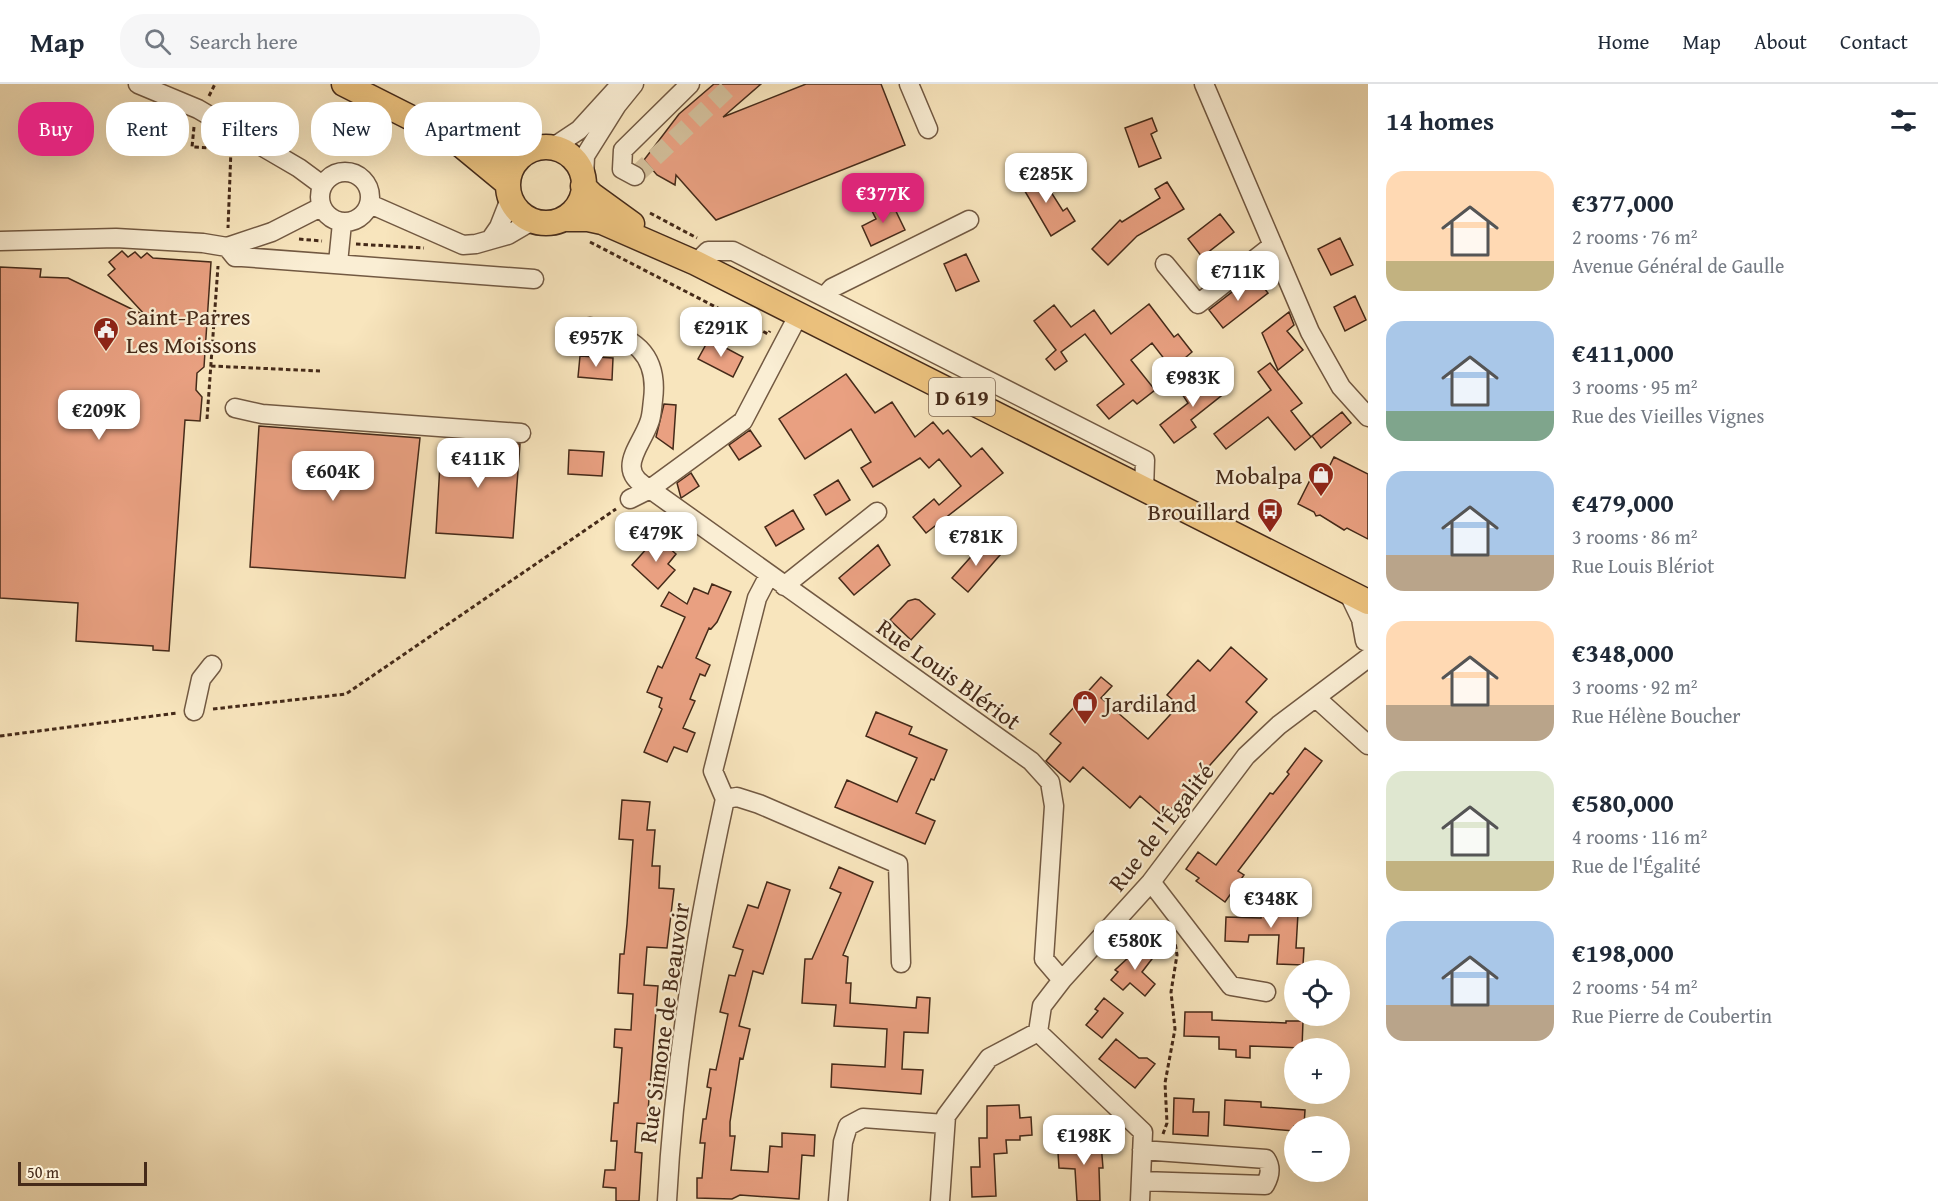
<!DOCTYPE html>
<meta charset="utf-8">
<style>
:root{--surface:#fff;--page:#f6f6f7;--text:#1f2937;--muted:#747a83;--line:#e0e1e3;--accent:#db2777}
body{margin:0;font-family:"Gentium Book Plus",serif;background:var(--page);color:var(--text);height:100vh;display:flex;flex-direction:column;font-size:22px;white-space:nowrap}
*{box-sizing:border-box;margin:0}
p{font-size:20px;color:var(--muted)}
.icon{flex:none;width:33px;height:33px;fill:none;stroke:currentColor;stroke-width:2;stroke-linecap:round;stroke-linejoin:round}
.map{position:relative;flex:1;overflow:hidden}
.drawer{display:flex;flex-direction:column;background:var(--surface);width:570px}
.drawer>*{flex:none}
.guide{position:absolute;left:18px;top:18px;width:570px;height:54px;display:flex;gap:12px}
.controls{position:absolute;left:1284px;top:876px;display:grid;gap:12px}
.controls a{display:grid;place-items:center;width:66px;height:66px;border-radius:50%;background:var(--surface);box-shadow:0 6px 24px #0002;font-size:30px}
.scale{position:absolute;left:18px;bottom:15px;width:129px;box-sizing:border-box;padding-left:6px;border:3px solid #452a19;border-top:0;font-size:16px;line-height:21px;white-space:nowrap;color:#452a19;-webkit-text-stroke:4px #faeed4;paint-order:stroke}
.price{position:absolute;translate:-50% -51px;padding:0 14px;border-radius:12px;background:#fff;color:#222;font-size:20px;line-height:39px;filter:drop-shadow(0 2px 3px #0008)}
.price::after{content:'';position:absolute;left:50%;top:36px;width:18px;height:14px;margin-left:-9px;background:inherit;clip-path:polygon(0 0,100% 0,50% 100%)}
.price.selected{background:var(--accent);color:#fff}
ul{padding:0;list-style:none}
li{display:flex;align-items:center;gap:18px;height:150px;padding:0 18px}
li span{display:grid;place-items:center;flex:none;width:168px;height:120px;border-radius:18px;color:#555}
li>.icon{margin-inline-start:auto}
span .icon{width:72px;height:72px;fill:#fffc;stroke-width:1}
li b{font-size:26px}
h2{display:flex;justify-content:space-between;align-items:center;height:72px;padding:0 18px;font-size:26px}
.tag{padding:0 21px;border-radius:24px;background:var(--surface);box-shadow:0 6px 24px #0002;font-size:21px;line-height:54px}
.tag.selected{background:var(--accent);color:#fff}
header{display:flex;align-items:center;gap:36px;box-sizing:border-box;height:84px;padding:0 30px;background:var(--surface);border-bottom:2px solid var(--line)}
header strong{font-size:28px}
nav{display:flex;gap:33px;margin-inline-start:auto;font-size:21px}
.search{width:420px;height:54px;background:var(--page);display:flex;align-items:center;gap:15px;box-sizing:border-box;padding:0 21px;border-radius:24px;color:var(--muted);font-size:22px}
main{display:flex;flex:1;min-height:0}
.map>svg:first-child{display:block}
</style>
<header>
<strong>Map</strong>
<div class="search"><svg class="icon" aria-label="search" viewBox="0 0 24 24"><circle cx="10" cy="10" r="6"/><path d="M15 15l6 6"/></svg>Search here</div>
<nav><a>Home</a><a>Map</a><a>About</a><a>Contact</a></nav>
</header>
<main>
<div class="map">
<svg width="1368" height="1117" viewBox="0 0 1368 1117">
<rect width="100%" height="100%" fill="#f8e5bd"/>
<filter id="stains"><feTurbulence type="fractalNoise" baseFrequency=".00333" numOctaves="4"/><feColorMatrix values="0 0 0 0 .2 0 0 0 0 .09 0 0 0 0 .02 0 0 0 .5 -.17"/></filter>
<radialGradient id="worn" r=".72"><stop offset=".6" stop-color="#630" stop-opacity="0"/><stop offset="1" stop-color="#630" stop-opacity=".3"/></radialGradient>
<path fill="#e9a081" stroke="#452a19" stroke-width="1.5" d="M714,0h47l-38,33 83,-33h75l24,61 -189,75 -40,-45 -1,10 -18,-10 -13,-15 35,-46z
M1152,34l5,13 -6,3 10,24 -22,9 -14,-39z
M1037,86l26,41 4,-3 8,13 -24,15 -32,-55z
M1167,98l17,27 -47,27 -29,29 -16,-16 28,-29 2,2 38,-24 -5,-9z
M890,115l15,31 -34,16 -9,-20 14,-7 -5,-10z
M1220,130l14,18 -32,25 -14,-18z
M1340,154l13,27 -22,10 -13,-26z
M122,167l6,6 7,-5 6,6 6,-5 6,5 58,4 -7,105 -7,6 -1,17 6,7 -2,24 -15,-1 -16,231 -16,-1v-4l-77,-5 2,-38 -78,-5v-331l41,2 -1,8 28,1 78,38 -38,-41 7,-6 -6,-7z
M966,170l13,27 -23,10 -12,-27z
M1254,191l14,18 -45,35 -14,-18z
M1355,212l11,24 -21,11 -11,-24z
M1149,220l25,33 4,-3 14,18 -20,17 -20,-26 -21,17 24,30 -18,14 -4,-4 -24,19 -12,-14 27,-21 -39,-50 -24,18 6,9 -12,9 -9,-11 10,-9 -22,-29 20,-16 17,22 23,-17 17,24z
M1289,228l5,13 -7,6 16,19 -25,20 -16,-37z
M709,255l34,18 -10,20 -35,-18z
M580,272l33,2 -1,22 -34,-3z
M1270,279l32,40 -11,8 20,26 -16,13 -27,-33 -42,32 -12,-15 57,-44 -13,-18z
M846,290l29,39 17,-11 23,35 18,-15 10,12 5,-4 23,27 11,-9 21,25 -77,60 -13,-16 21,-18 5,6 22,-19 -22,-27 -10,9 -9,-10 -47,29 -12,-19 10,-6 -20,-33 -46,30 -26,-40z
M1207,291l5,6 4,-2 10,13 -35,28 5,7 -22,16 -14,-18 28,-22 -6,-9z
M664,320l12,1 -3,44 -17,-12z
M1342,328l9,11 -30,25 -9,-12z
M259,342l161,12 -15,140 -155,-11z
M750,346l11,16 -22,14 -10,-15z
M450,356l70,4 -7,94 -77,-5 5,-86z
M569,366l35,2 -2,24 -34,-2z
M1334,373l34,17v65l-21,-11 -3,2 -24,-15 -4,1 -2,-4 -16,-8 13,-26 10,5z
M691,389l8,13 -18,12 -4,-15z
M838,396l12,20 -24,15 -12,-20z
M793,426l11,19 -28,17 -11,-19z
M657,453l19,17 -8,10 7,6 -17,19 -26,-24z
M985,457l15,14 -32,37 -16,-14z
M878,461l12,20 -36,30 -15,-17z
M712,500l19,8 -14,30 -6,7 -2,-1 -13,30 14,7 -5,11 -5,-2 -10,25 5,2 -12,27 12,5 -8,19 -13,-5 -7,15 -23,-10 18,-43 -3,-2 3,-9 -15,-6 11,-26 4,2 23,-51 -24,-11 8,-14 18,12 7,-16 14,6z
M915,515l4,1 16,14 -24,26 -21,-20 18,-19z
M1231,563l36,32 -21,23 11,10 -93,105 -24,-21 -10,12 -47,-41 -13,15 -24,-21 15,-18 -11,-9 51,-57 11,9 -11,12 47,41 31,-34 -12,-10 31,-35 12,11z
M876,628l36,15 -3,7 38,16 -13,30 -3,-1 -15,34 19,8 -10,23 -90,-37 12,-27 50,22 20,-44 -51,-22z
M1305,664l17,13 -84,110 6,4 -19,27 -29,-21 3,-3 -13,-9 12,-17 18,13 54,-72 3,1 16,-20 -2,-2z
M622,716l28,2 -3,28h8l-3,36h8l-1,22 15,1 -7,59 -20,-1 -3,38 14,1 -11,138 -10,-1 -2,29 7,1 -3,48h-23v-13l-13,-1 2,-17h10l2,-29h-6l3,-38h4l4,-55 -8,-1 1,-18 16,1 2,-36 -15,-1 2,-39h4l3,-30 6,-84 -14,-1z
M839,783l34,15 -30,73 5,2 -2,26h5l-1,20 66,5 1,-11 13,1 -2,35 -24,-1 -2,37 21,1 -2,24 -90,-7 1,-23 53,3 2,-38 -53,-3 2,-21 -34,-2 3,-44h7l29,-66 -11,-5z
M767,798l23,8 -27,84 -10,-3 -14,55 11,3 -7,30 -3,-1 -10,64v14h5l-4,34 37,2 2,-26 12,1v-14l33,2 -1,21 -12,-1 -3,44 -59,-4 -8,4 -35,-1v-20h5l3,-35h-5l3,-24h3l5,-31 -4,-1 3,-18 6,1 12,-56 -8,-2 9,-37 6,1 8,-26 -10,-3 15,-42 10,3z
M1299,812l-3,52h8l-1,17 -26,-1 2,-29h-30l-1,7 -23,-1 1,-24 35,1 1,-15h22z
M1143,860l12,11 -13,17 13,12 -10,12 -15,-13 -7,7 -12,-10 7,-8 -3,-2z
M1104,914l19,15 -21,25 -16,-13 12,-14 -3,-2z
M1185,928h27v8l74,3v-2h17l-1,27 -52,-2v12l-14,-1v-7l-17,-1v-12l-35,-1z
M1116,955l23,19h8l8,6 -20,24 -36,-29z
M1174,1014l20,1 -1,13h16l-1,24 -35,-2z
M1225,1016l36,2v5l44,3 -1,16h-10v5l-70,-6z
M1019,1021l1,13 11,-1 1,18 -12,1v4h-14l1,13 -13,1 2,42 -24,1 -1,-30h9l-1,-29h8v-32z
M1084,1050v10l17,-1 2,25h-4l1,33h-23l-2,-32 -16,-1 -1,-15 10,-1 -1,-17z"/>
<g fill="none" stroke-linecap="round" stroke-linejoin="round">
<path stroke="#d4c09c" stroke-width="18" stroke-dasharray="18 9" stroke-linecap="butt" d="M635,92l98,-92"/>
<defs>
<path id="minor" d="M138,0l60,25 101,59 23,17
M909,0l19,45
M1204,0l106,248 31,55 27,30
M552,64l27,-18 42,-46
M320 113a25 25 0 1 1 50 0a25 25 0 1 1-50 0Z
M635,92l-13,-7 1,-19 67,-66
M584,95l1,-23 32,-51 17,-21
M510,115l-11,28 -9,13 18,-5 24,-14
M370,120l93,41 13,-1 14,-4
M0,157l116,-3 87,5 24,4 45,-15 49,-25
M227,163l8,10h7l292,22
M338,179l4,-40
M696,179l12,-12h25l412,209 -1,30
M1165,180l33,40 75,-59
M824,213l8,-9 137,-68
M590,243c42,8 69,26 63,73 -1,7 -1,16 -4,23 -9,25 -35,48 1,66l381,272 19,21 4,24 -10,153 18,21
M235,324l27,6 259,19
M630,415l20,-10 93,-68 56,-107
M784,502l93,-74
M1347,506l14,29 4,22
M1316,614l52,47
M194,627l7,-32 11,-14
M725,715l12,-2 22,7 139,60 3,99
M725,715l-12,-28 44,-173 12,-23
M1151,798l80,104 35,6
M1038,948l105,100 -3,69
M1141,1097l124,4c5,-9 7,-17 1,-26l-124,-9
M667,1117c7,-135 29,-270 58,-402
M838,1117l5,-59 5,-16 15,-8 82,6
M940,1117l6,-85 43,-58 49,-26 4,-26 20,-26 89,-98 95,-126 33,-31 89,-67"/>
<path id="major" d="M344,0l111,56 52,43
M459,57l62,14
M508 101a38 38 0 1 1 76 0a38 38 0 1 1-76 0Z
M583,102l9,9 40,29
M563,135h25l14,3 94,41 672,339"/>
</defs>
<use href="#minor" stroke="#725942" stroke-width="21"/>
<use href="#major" stroke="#452a19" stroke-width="27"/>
<path stroke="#452a19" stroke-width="3" stroke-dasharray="4.5 3" stroke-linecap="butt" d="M209,12l6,-12
M194,43l-2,20 39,2 -3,79
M650,129l47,25
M299,155l23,2
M590,158l178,92 2,-3
M356,160l68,4
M211,282l109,5
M207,335l11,-153
M213,625l133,-15 270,-185
M0,652l177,-23
M1163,1050l4,-11 -2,-40 10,-54 -4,-37 6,-37 -2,-13"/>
<use href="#minor" stroke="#faeed4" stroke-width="18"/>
<use href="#major" stroke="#ecc27e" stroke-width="24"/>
</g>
<defs>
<symbol id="civic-pin" viewBox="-11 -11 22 30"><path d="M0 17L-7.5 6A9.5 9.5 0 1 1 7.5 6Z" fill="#8f2418" stroke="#faeed4"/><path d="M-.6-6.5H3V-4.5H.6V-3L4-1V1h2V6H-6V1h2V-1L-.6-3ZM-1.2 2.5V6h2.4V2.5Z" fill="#fff"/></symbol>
<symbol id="shop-pin" viewBox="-11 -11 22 30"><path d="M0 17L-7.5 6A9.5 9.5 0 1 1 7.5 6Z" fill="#8f2418" stroke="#faeed4"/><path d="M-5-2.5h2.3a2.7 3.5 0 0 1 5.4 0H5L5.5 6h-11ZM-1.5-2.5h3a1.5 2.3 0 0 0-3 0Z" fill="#fff"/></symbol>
<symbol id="bus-pin" viewBox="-11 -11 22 30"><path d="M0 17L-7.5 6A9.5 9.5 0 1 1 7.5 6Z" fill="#8f2418" stroke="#faeed4"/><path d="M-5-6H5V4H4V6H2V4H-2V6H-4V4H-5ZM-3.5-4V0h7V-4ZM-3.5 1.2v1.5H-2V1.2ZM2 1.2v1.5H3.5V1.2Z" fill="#fff"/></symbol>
</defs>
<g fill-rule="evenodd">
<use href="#civic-pin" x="91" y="231" width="30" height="40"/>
<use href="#shop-pin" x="1306" y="376" width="30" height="40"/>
<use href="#bus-pin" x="1255" y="412" width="30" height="40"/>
<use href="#shop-pin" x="1070" y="604" width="30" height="40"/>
</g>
<g text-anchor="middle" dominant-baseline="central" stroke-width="4.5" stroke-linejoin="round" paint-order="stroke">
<rect fill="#faeed4" stroke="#7b6551" stroke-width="1.5" x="929" y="294" width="66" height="38" rx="4.5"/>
<g font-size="22" font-weight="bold" fill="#452a19">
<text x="962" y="313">D 619</text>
</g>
<g font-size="24" fill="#452a19" stroke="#faeed4" text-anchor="start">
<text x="126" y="232">Saint-Parres<tspan x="126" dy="28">Les Moissons</tspan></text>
<text x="1302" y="391" text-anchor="end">Mobalpa</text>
<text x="1250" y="427" text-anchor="end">Brouillard</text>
<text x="1104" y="619">Jardiland</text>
</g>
<g font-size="24" fill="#452a19" stroke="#faeed4">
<text transform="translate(949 590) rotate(36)">Rue Louis Blériot</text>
<text transform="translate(1161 743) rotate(-52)">Rue de l'Égalité</text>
<text transform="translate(664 939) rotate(-82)">Rue Simone de Beauvoir</text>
</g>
</g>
<rect width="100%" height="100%" filter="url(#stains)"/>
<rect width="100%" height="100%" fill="url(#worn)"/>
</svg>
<div class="controls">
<a><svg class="icon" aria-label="locate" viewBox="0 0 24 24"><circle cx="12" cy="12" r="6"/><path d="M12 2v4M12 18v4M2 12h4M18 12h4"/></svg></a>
<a>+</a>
<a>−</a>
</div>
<div class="scale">50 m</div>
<b class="price" style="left:1046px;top:120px">€285K</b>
<b class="price selected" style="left:883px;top:140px">€377K</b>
<b class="price" style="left:1238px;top:218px">€711K</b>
<b class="price" style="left:721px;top:274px">€291K</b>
<b class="price" style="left:596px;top:284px">€957K</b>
<b class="price" style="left:1193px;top:324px">€983K</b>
<b class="price" style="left:99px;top:357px">€209K</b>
<b class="price" style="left:478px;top:405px">€411K</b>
<b class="price" style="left:333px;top:418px">€604K</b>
<b class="price" style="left:656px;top:479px">€479K</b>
<b class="price" style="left:976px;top:483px">€781K</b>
<b class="price" style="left:1271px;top:845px">€348K</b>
<b class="price" style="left:1135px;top:887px">€580K</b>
<b class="price" style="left:1084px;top:1082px">€198K</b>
<div class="guide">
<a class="tag selected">Buy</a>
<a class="tag">Rent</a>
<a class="tag">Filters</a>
<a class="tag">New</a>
<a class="tag">Apartment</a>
</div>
</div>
<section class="drawer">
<h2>14 homes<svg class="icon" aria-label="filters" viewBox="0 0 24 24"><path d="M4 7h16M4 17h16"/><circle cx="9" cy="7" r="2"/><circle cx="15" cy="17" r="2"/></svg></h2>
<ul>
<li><span style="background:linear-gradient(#ffd9b3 75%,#c2b280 0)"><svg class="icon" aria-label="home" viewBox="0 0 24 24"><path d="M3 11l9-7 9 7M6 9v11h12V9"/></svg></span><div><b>€377,000</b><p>2 rooms · 76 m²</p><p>Avenue Général de Gaulle</p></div></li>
<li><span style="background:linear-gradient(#a9c7e8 75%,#7fa58c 0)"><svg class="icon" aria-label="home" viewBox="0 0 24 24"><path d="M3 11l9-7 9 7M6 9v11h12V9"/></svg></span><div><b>€411,000</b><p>3 rooms · 95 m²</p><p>Rue des Vieilles Vignes</p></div></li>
<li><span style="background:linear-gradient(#a9c7e8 70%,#b9a48a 0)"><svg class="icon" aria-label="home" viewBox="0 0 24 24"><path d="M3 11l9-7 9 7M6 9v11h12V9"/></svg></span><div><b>€479,000</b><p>3 rooms · 86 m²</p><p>Rue Louis Blériot</p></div></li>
<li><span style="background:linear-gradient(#ffd9b3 70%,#b9a48a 0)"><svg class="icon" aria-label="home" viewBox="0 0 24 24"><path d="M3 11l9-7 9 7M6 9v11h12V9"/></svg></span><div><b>€348,000</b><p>3 rooms · 92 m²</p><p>Rue Hélène Boucher</p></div></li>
<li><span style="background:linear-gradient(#dfe7d0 75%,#c2b280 0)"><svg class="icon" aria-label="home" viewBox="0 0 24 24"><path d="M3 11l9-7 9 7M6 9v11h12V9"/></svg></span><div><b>€580,000</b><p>4 rooms · 116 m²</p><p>Rue de l'Égalité</p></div></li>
<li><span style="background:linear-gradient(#a9c7e8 70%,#b9a48a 0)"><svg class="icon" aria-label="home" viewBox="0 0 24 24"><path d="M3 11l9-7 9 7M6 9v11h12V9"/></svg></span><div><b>€198,000</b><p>2 rooms · 54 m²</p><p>Rue Pierre de Coubertin</p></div></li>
</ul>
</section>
</main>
